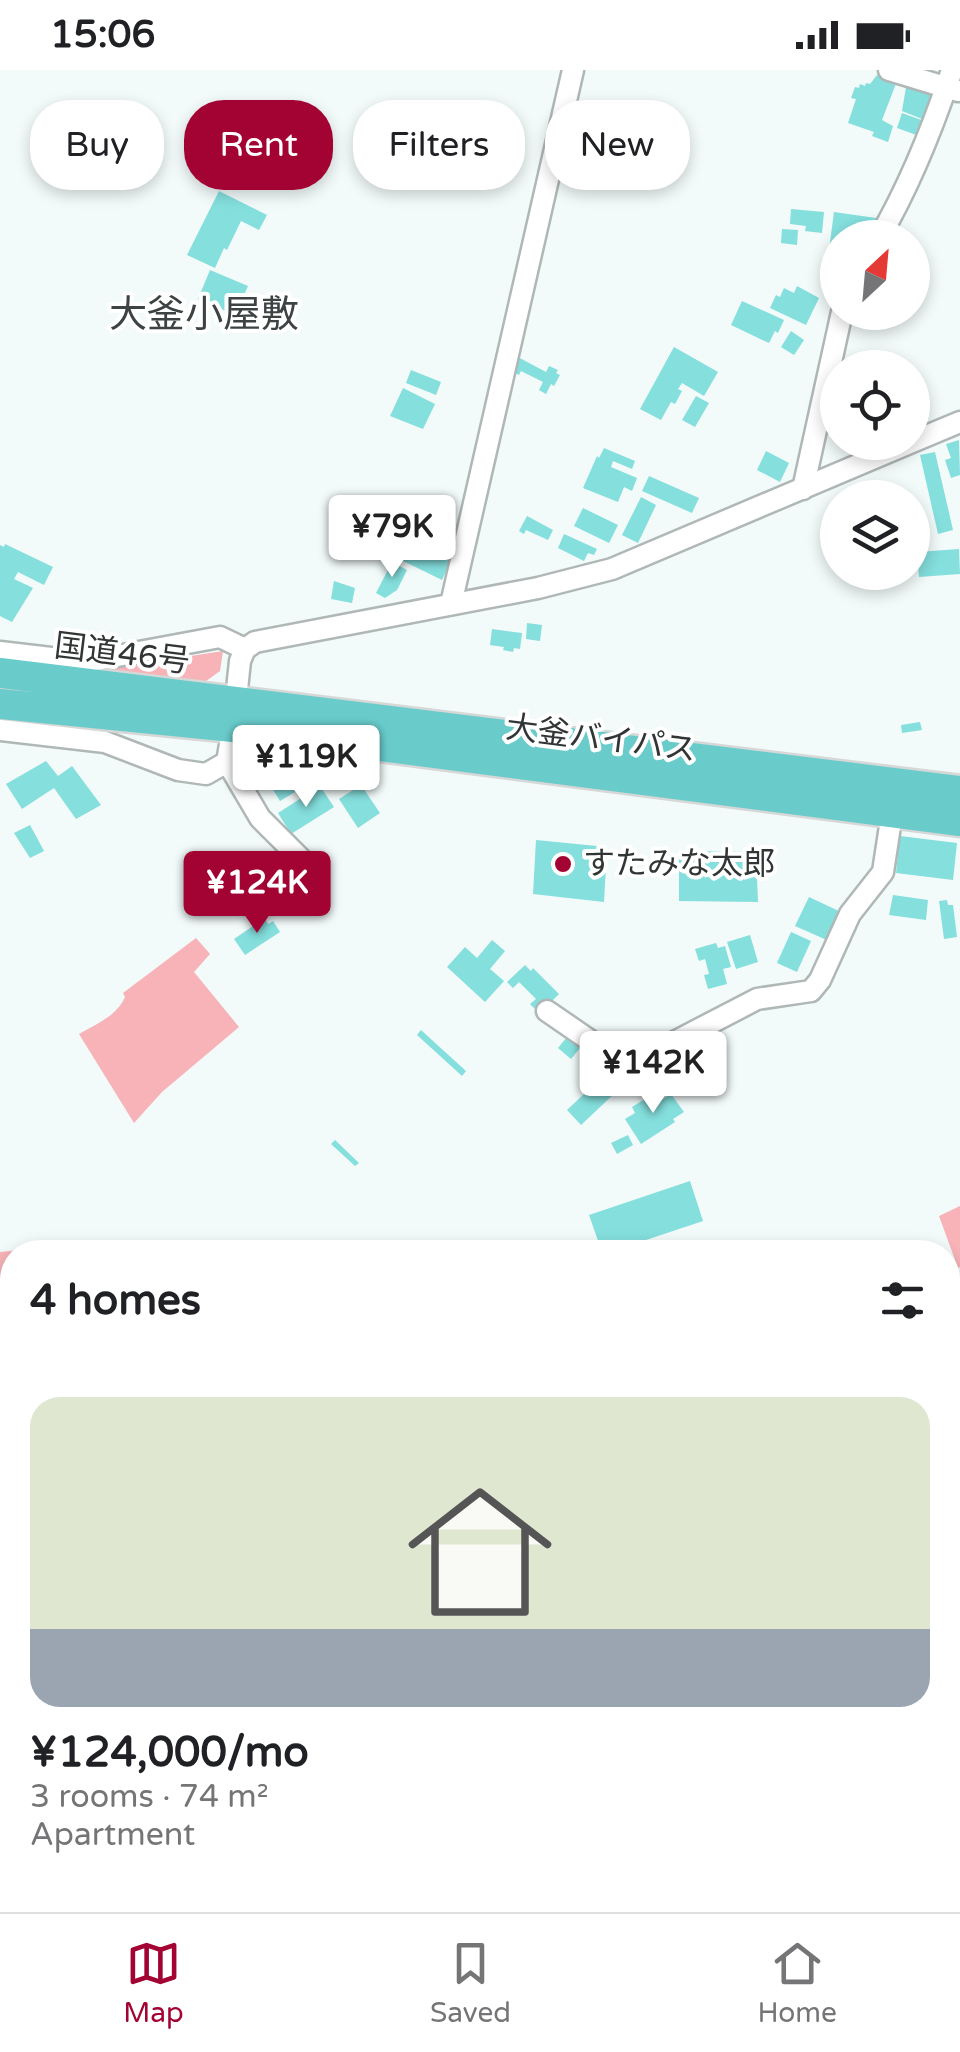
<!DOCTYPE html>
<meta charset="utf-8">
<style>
:root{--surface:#fff;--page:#f6f6f6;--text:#202124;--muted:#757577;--line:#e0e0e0;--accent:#a20333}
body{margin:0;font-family:"Varela Round","Noto Sans JP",sans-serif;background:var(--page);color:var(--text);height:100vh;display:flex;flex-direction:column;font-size:38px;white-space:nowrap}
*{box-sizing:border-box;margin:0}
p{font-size:32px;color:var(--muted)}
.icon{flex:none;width:55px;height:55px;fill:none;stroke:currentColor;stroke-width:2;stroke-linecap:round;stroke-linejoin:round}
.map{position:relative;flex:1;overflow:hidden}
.sheet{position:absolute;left:0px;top:1170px;width:960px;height:672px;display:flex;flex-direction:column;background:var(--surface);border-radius:40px 40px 0 0;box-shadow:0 5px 15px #0003}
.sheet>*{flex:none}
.guide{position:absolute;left:30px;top:30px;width:900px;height:90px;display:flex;gap:20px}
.needle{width:65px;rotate:26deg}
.tools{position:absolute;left:820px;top:150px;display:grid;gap:20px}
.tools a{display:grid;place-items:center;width:110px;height:110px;border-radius:50%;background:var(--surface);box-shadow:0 5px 15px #0003;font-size:50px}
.price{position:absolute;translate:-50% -85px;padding:0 22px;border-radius:10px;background:#fff;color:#222;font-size:32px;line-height:65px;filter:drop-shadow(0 2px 5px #0008)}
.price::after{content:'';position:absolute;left:50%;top:60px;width:30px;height:22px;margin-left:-15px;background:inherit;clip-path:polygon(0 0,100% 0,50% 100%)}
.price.on{background:var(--accent);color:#fff}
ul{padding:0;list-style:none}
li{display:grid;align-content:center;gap:20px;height:530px;padding:0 30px}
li+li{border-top:2px solid var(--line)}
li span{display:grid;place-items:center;height:310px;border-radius:30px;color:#555}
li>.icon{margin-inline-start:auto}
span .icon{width:180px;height:180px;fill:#fffc;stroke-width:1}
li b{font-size:42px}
h2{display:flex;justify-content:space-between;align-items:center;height:120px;padding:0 30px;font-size:42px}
.pill{padding:0 35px;border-radius:40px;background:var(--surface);box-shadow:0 5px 15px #0003;font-size:35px;line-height:90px}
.pill.on{background:var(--accent);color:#fff}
.status{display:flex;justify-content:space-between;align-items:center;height:70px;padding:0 50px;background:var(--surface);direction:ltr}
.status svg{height:28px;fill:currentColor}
.tabs{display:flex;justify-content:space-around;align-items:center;height:140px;border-top:2px solid var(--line);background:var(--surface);font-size:28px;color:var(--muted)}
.tabs a{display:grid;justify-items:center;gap:5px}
.tabs .on{color:var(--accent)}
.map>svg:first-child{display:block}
</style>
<div class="status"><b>15:06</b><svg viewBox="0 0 49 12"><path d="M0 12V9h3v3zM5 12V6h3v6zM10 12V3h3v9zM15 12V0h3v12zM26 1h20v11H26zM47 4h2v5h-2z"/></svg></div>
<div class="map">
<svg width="960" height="1842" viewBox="0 0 960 1842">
<rect width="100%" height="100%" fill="#f2fafa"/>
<path fill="#f7b3b7" d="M223,581l-3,20 -18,13 -102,-14z
M196,868l14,16 -16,18 45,55 -77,65 -28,31 -55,-89c17,-10 38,-18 46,-37l-2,-4z
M960,1136v61l-2,1 -19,-52z
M20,1180l2,2h-10v99l-12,2v-101z"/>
<path fill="#d89095" d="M0,1564l12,4v262h583l23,12h-618z"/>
<path fill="#84dfdd" d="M877,5l20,6 -15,39 11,6 -5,16 -16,-6 2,-4 -26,-9 8,-24 -5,-1 4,-11 4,1 1,-4 5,2 1,-3 4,1z
M906,17l29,9 -8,25 -25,-10z
M902,43l25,9 -5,15 -25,-9z
M466,67l45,9 -4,23 -45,-9z
M458,92l9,2 -4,23 -10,-2z
M219,121l48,24 -8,15 -18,-9 -14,29 -3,-2 -9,20 -28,-13z
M791,139l33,3 -2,21 -17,-2 1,-5 -16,-2z
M834,142l42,6 -3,20h-35v43l-13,-1z
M782,159l16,1 -1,15 -16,-2z
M210,200l38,16 -4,9 5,2 -3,8 -5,-2 -6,12 -37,-16z
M797,216l22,12 -13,27 -36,-17 6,-13 4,2 4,-9 10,5z
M742,231l42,19 -6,13 -3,-2 -6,12 -38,-18z
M791,261l13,9 -10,15 -13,-8z
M674,277l44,25 -14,24 -22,-13 -4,6 4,2 -7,13 -4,-2 -10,18 -21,-11z
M516,286l30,16 3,-6 9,4 -2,3 4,2 -6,11 -3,-2 -5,10 -7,-4 4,-8 -22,-11 -2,4 -10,-5z
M411,300l30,12 -5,13 -30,-12z
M403,318l32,16 -12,25 -33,-13z
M696,326l13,7 -14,24 -13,-7z
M959,370l1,35 -9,3 -6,-18 6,-2 -5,-14z
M604,378l31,13 -3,8 -19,-8 -2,6 26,11 -5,13 -8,-4 -6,15 -35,-14 14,-32 2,2z
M766,381l23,12 -9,19 -23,-12z
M935,382l18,78 -15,4 -18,-79z
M649,406l50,22 -7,15 -50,-22z
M641,427l15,8 -18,38 -16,-8z
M583,438l35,17 -9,18 -35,-17z
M417,444l40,19 -10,21 6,3 -11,23 -47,-23z
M527,446l26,14 -5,10 -22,-10 -2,4 -5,-3z
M564,464l33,15 -3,6 -6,-2 -4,8 -26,-13z
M5,474l48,23 -9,18 -26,-13 -4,7 19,9 -21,34 -12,-6v-71l4,2z
M959,479l1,25 -41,3 -2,-25z
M392,492l15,8 -10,20 -12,8 -9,-5z
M334,511l21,7 -3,15 -21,-4z
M527,553l15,2 -2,16 -14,-2z
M492,559l30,4 -2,16 -6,-1 -1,4 -10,-2 1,-3 -14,-2z
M920,652l2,8 -20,3 -1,-8z
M46,691l12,15 14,-10 29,39 -25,14 -22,-31 -32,21 -16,-25z
M283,704l12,18 -15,9 -11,-18z
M361,715l19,28 -22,15 -19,-29z
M320,716l14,21 -43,27 -13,-21z
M30,755l14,26 -14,7 -16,-25z
M900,766l57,7 -4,37 -57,-7z
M536,770l71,7 -3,55 -71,-8z
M679,781l77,1 2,50 -79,-1z
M893,825l35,5 -2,20 -37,-5z
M809,827l34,16 -14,28 -34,-15z
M947,830l1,5h5l4,32 -13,2 -5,-38z
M265,848l3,6 5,-3 7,11 -35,23 -11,-16z
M791,862l20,9 -14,31 -20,-9z
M750,865l8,27 -22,7 -9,-27z
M492,870l13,11 -15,18 14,12 -19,21 -38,-35 18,-20 12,11z
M716,873l2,5 7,-2 6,21 -8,2 4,15 -19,5 -4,-14 5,-1 -4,-15 -6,2 -4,-12z
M525,895l6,6 2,-3 26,26 -16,16 -6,1 -7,-7 6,-5 -17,-17 -6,6 -6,-6z
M421,960l45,41 -4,5 -45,-41z
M567,967l13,11 -9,11 -13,-11z
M601,995l5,5 2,-2 12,11 -6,6 -17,-16z
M601,1008l14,15 -34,32 -14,-15z
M658,1021l5,8 8,-5 13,18 -11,7 2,3 -34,22 -16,-25 10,-6 -3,-6z
M628,1065l5,10 -16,9 -6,-11z
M335,1070l24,23 -4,3 -24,-22z
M690,1111l13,40 -93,31h-8l-13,-37z"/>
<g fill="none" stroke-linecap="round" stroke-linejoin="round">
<defs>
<path id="minor" d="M889,0l69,21
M879,168c31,-53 54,-111 73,-168
M912,372l48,-20
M803,419l39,-177
M451,534l122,-534
M0,582l85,10 135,-25 25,12
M0,660l105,12 73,28 28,4 21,-12 6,-35 7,-66 5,-12 10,-7 283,-54 74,-19 300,-127
M227,692l33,56 48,48
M547,941l48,33 37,20 125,-65 54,-8 9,-11 30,-66 33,-42 9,-59
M0,1361l12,3
M948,1484h12"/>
<path id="highway" d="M0,603l960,118
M0,634l233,23 727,94"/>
</defs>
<use href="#minor" stroke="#b0b7b7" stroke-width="25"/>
<use href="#highway" stroke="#d6d7d7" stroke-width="35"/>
<use href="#minor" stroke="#fff" stroke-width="20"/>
<use href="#highway" stroke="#69cccb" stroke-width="30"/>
</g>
<circle fill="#a20333" stroke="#fff" stroke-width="4" cx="563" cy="794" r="10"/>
<g text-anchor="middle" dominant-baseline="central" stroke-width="8" stroke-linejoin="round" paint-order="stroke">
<g font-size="32" fill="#323535" stroke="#fff">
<text transform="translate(122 584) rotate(7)">国道46号</text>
<text transform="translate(601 669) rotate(7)">大釜バイパス</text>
</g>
<g font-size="32" fill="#323535" stroke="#fff" text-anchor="start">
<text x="583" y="794">すたみな太郎</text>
</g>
<g font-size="38" fill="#3d4343" stroke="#fff">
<text x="204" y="245">大釜小屋敷</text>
</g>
</g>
</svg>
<div class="tools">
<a><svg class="needle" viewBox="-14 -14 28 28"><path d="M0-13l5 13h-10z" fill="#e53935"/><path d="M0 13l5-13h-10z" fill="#757577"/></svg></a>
<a><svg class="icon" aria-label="locate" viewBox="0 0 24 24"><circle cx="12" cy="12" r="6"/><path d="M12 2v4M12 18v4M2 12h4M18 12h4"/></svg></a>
<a><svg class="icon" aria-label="layers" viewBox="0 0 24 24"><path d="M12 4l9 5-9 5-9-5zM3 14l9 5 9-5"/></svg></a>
</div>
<b class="price" style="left:392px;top:510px">¥79K</b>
<b class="price" style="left:306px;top:740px">¥119K</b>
<b class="price on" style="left:257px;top:866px">¥124K</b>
<b class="price" style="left:653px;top:1046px">¥142K</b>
<div class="guide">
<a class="pill">Buy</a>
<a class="pill on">Rent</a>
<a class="pill">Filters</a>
<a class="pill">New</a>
</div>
<section class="sheet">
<h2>4 homes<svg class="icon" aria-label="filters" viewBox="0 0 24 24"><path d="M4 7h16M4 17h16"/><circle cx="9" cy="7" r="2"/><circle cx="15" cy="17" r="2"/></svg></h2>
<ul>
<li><span style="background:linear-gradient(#dfe7d0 75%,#9aa5b1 0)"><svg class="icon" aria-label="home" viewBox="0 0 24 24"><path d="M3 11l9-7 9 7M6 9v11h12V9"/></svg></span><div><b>¥124,000/mo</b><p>3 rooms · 74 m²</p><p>Apartment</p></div></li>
</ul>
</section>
</div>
<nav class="tabs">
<a class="on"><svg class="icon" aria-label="map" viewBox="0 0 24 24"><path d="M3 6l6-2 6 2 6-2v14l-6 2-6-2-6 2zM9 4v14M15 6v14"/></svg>Map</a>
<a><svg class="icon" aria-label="saved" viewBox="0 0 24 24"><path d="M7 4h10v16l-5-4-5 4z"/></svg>Saved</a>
<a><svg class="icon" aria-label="home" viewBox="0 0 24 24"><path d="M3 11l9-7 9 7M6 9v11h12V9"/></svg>Home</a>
</nav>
